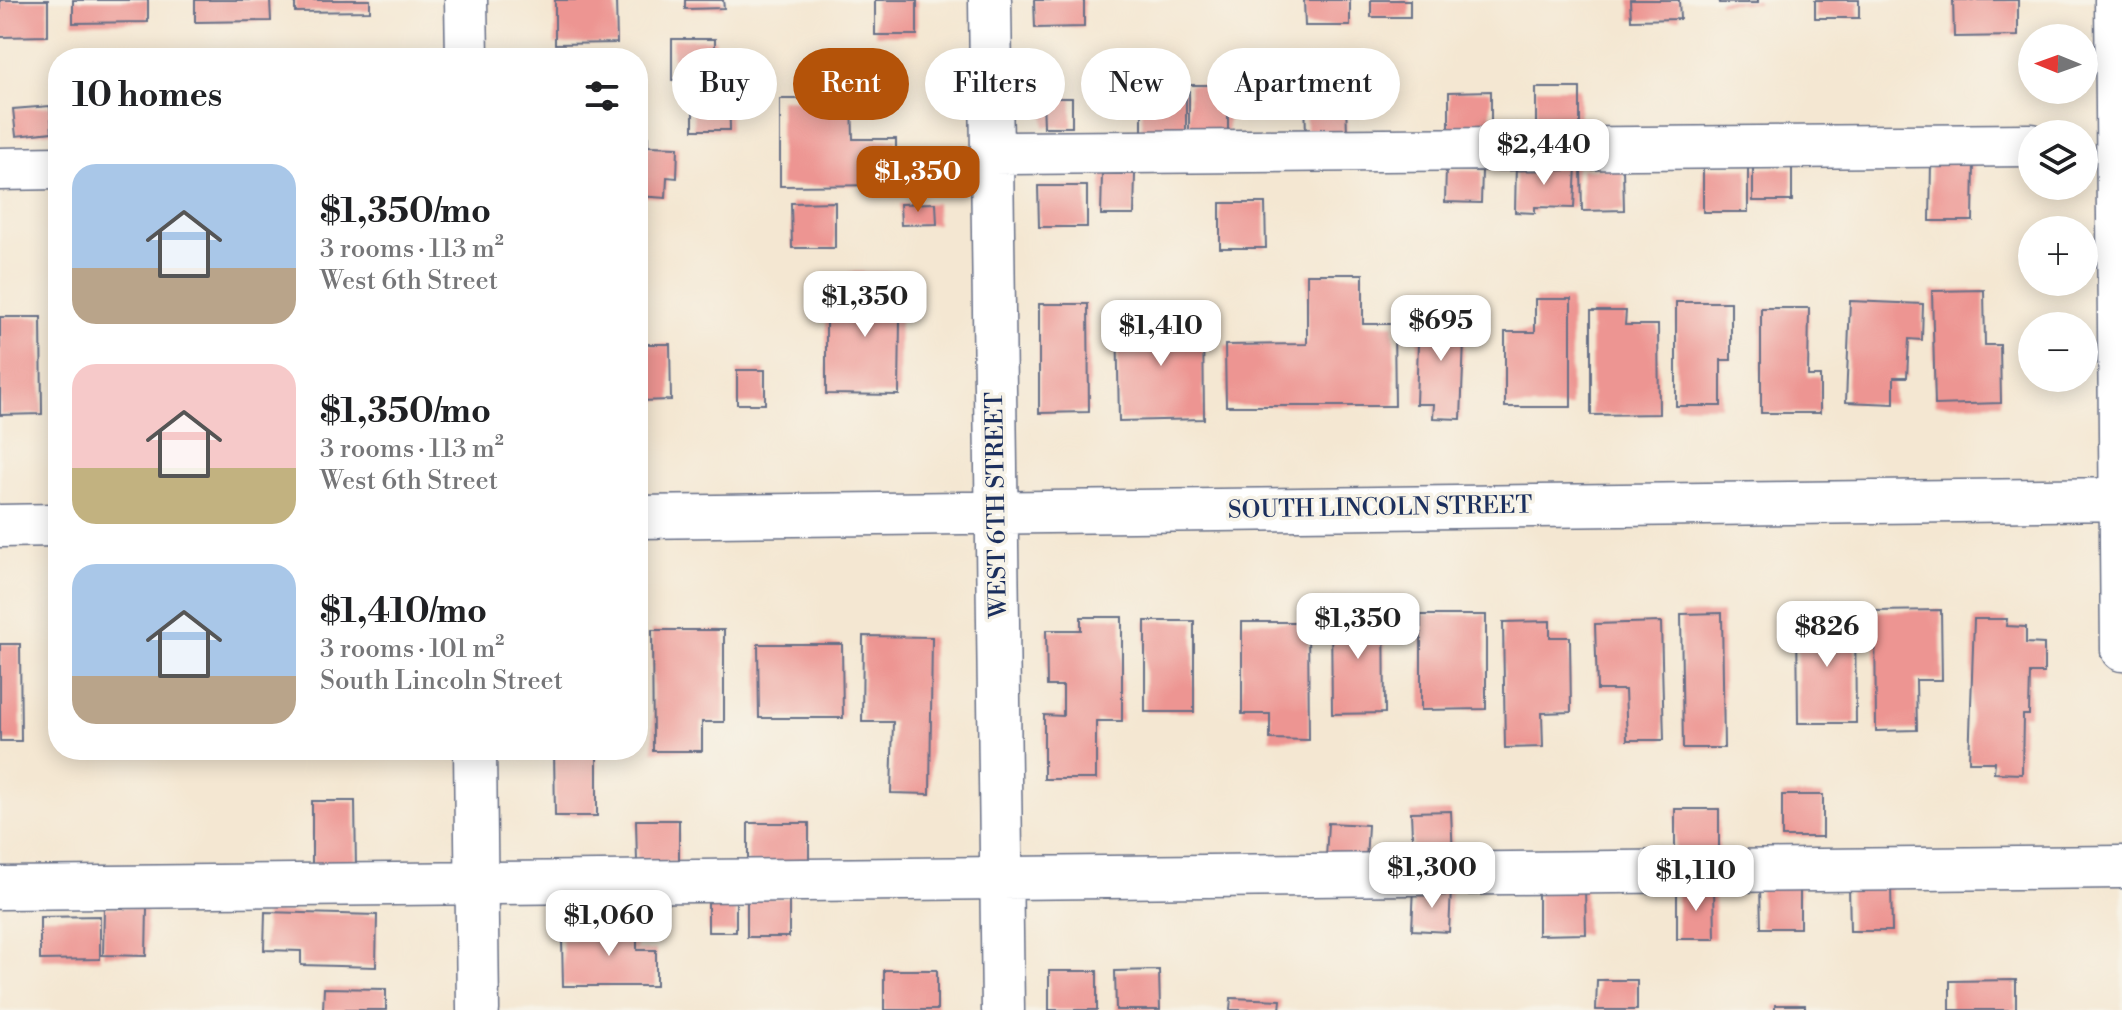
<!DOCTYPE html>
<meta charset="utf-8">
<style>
:root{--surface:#fff;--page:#f2f2f2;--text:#202124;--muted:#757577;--accent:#b45309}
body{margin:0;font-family:"Libre Bodoni",serif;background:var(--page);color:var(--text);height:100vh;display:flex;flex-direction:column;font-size:30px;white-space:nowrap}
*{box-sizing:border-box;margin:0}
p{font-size:26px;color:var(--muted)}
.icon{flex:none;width:44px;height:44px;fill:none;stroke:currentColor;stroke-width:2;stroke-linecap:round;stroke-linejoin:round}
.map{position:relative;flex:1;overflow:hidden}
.sheet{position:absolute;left:48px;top:48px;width:600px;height:712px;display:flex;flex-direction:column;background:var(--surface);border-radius:32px;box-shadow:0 4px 20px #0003}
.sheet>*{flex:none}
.banner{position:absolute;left:672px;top:48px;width:760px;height:72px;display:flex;gap:16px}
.needle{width:52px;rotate:271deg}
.controls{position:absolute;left:2018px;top:24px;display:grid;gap:16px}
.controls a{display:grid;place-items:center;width:80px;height:80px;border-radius:50%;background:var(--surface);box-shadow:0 4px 20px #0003;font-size:40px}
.price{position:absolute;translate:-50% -68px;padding:0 18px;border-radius:16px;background:#fff;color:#222;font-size:26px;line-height:52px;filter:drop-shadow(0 2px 4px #0008)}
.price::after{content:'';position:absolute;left:50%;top:48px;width:24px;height:18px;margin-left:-12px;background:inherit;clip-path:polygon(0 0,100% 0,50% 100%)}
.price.active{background:var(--accent);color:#fff}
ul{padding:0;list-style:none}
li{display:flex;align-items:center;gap:24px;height:200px;padding:0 24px}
li span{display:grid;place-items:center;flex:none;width:224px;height:160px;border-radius:24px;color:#555}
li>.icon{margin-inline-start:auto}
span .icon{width:96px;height:96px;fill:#fffc;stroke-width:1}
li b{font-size:34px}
h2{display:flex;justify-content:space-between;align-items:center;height:96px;padding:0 24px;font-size:34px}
.chip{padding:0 28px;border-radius:36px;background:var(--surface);box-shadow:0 4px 20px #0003;font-size:28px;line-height:72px}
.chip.active{background:var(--accent);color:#fff}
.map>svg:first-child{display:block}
</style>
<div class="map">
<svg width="2122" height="1010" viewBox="0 0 2122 1010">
<rect width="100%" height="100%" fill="#f7f3e8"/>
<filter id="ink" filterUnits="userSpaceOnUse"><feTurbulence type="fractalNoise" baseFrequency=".0125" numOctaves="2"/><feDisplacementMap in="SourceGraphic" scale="16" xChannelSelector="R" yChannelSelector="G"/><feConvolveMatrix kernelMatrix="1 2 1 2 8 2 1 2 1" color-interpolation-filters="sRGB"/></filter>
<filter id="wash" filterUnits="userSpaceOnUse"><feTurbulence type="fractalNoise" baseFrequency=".006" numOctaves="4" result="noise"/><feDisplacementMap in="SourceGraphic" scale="32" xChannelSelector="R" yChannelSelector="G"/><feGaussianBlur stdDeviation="1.8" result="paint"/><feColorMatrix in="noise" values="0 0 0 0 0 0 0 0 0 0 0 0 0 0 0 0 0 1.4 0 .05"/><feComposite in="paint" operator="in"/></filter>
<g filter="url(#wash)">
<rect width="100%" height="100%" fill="#f4e7d2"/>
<g id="blocks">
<path fill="#ed9592" d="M0,0h48v36l-48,1z
M73,0h75v22l-75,1z
M195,0h75l1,21 -76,1z
M295,0h75v11l-75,1z
M555,0h61l1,43 -62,1z
M685,0h38l1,8 -39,1z
M875,0h42v35h-42z
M1034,0h50v27l-49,1z
M1304,0h46v26h-45z
M1371,0h39v17h-39z
M1630,0h49l1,19 -49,1z
M1719,0h39v3h-39z
M1815,0h44v18h-44z
M1953,0h65v36l-64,1z
M672,39h43v41h-43z
M1189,85h39v47h-39z
M693,88h36l1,42h-37z
M1536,88h44v45l-44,1z
M1491,91v44h-42v-43z
M1142,92h44v42h-44z
M1043,98h29v29h-28z
M1305,98h41l1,38h-41z
M780,99h72l1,40h43v46l-116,1z
M50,106l2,26 -36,4 -3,-27z
M638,136l10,1v9l30,1 -1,31 -10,-1 -1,21 -28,-2z
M1931,161l43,1 -1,59h-43z
M1516,163l60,2 -2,43 -39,-1v6l-20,-1z
M1623,168l1,42 -42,1 -1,-42z
M1703,168h45v44h-45z
M1753,168h39v33h-39z
M1446,170l36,1 -1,32 -36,-1z
M1102,174h33l-1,41h-33z
M1038,186h49v41h-48z
M835,202v46h-43l-1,-45z
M936,203l1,21 -36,1 -1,-21z
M1220,203h45l1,45h-46z
M849,272h50v38h-14v9h15l-1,76 -73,-1v-80h23z
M1307,274h56v50h31l1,82h-169l-1,-61 82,-1z
M1984,290l1,55h15l1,58 -66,2 -3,-114z
M1535,299h36v108h-66v-75h30z
M1850,301l73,3 -1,36 -13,-1 -2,38h-13v27l-48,-2z
M1676,302h55v58h-10v46h-45z
M1039,304h49l1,108 -50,1z
M1761,308h48l-1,68h12v37h-59z
M1591,311h35l-1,14h33l1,89 -68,1z
M1419,313l46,1 -4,105 -28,-1 1,-14h-18z
M1203,316l1,103 -85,2 -2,-104z
M0,317h41l1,97 -42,1z
M638,320h6v24h26l1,56 -33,1z
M737,370h28v34h-28z
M1384,608l1,105 -53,1 -1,-105z
M1941,610l1,70h-26l1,50 -41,1 -1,-120z
M1722,613l2,135h-41l-2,-134z
M1855,614l1,109h-58l-1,-108z
M1421,615h65v94l-65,1z
M1081,617h41v104h-26v58h-52v-64l19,1v-30h-16l-1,-56h35z
M1974,619h33l-1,7 20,1v16l18,1v29h-14l-1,42h-6l-1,59 -28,-1 1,-11h-26z
M1145,621h49v91h-49z
M1550,621v16h20l1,75 -29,1 1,34 -38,1 -2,-126z
M1242,622h66l1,118 -39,-1v-25h-28z
M1661,622l3,118h-37l-2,-50h-28l-2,-66z
M652,630h72v92h-22v29h-49z
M863,636l69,1 -2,157 -39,-1 2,-71h-31z
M0,644h20l1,97h-21z
M758,644h84l1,74h-84z
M554,750h43v66h-42z
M1782,795h41v42h-41z
M312,801h43l1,68h-44z
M1675,809h44v47l-44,-1z
M1451,811l2,47 -40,1 -2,-47z
M636,820h43v42h-42z
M748,823h61v41h-61z
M1328,823l40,2 -2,36 -40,-3z
M1891,885l1,46h-42l-1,-45z
M1538,886h47l1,48 -48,1z
M1677,886h37l1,53h-38z
M1760,886h40v42h-39z
M1414,887l37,2 -2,43 -37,-2z
M708,898h28v34h-28z
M747,898h42v39h-42z
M104,907l43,1 -1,48 -43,-1z
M265,912l112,3 -1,52 -75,-2v-14l-37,-1z
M100,916v43l-60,1v-43z
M608,916h29v34h19v36h-93l-1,-47h46z
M884,970h53v40h-53z
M1159,970l1,40h-44l-1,-39z
M1049,971h48v39h-48z
M1597,980h40v30h-41z
M2016,980v30h-66v-29z
M324,988l62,1v21h-63z
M1231,998l50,2 -1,10h-50z
M1775,1005h30v5h-30z"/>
</g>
</g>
<g filter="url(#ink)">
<use href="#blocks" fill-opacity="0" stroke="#676f87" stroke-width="2"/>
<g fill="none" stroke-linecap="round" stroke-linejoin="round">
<defs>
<path id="minor" d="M466,0l1,58
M990,0l13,1010
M2116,0l6,650
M992,153l1040,-8
M0,169l58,-1
M638,517l1484,-18
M0,526l58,-1
M475,750l3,260
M0,888l2122,-21"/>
</defs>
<use href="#minor" stroke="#676f87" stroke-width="45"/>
<use href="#minor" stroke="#fff" stroke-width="42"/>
</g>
</g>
<g text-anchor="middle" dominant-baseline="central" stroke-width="7" stroke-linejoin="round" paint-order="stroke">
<g font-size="24" fill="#1b2f5e" stroke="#f7f3e8">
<text transform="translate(997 505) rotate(-91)">WEST 6TH STREET</text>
<text transform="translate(1380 508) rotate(-1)">SOUTH LINCOLN STREET</text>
</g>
</g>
</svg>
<div class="controls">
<a><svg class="needle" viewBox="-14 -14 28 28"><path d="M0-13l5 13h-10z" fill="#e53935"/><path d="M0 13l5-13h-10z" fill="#757577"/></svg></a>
<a><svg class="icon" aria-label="layers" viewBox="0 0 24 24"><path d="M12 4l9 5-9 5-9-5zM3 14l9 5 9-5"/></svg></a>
<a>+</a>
<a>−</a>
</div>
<b class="price" style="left:1544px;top:187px">$2,440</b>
<b class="price active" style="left:918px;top:214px">$1,350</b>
<b class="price" style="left:865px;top:339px">$1,350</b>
<b class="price" style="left:1441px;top:363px">$695</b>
<b class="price" style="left:1161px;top:368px">$1,410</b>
<b class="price" style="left:1358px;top:661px">$1,350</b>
<b class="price" style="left:1827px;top:669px">$826</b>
<b class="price" style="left:1432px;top:910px">$1,300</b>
<b class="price" style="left:1696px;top:913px">$1,110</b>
<b class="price" style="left:609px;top:958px">$1,060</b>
<div class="banner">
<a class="chip">Buy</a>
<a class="chip active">Rent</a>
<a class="chip">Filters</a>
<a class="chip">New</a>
<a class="chip">Apartment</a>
</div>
<section class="sheet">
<h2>10 homes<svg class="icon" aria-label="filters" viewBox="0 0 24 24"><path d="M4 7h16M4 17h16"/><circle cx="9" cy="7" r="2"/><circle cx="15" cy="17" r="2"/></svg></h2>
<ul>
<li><span style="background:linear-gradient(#a9c7e8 65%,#b9a48a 0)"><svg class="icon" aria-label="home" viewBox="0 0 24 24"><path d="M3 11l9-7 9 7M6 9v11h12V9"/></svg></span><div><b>$1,350/mo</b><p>3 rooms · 113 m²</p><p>West 6th Street</p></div></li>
<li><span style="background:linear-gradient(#f6c9c9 65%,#c2b280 0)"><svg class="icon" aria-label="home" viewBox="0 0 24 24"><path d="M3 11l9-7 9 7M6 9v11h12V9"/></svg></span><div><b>$1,350/mo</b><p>3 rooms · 113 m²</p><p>West 6th Street</p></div></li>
<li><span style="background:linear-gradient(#a9c7e8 70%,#b9a48a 0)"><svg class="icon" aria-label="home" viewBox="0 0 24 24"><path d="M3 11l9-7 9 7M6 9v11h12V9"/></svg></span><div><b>$1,410/mo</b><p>3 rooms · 101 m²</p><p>South Lincoln Street</p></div></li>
</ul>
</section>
</div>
